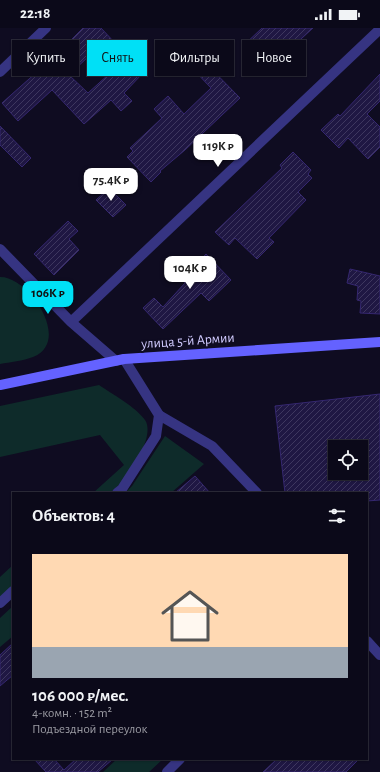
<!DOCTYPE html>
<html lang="ru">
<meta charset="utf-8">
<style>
:root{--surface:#0b0919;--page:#141222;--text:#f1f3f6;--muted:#9a9aa2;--line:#2b2a38;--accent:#00e0f6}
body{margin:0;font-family:"Alegreya Sans",sans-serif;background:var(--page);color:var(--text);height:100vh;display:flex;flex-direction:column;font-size:15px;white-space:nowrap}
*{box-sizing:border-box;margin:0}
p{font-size:13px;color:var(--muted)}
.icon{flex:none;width:22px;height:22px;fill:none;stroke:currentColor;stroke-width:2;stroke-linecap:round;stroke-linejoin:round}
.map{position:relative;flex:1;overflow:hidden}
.sheet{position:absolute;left:12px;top:464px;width:356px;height:268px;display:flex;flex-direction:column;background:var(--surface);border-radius:0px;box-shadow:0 1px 3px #0004,0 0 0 1px var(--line)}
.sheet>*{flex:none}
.banner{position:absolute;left:12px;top:12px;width:356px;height:36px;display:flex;gap:8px}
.controls{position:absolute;left:328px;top:412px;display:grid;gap:8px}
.controls a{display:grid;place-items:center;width:40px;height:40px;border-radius:0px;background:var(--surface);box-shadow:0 1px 3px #0004,0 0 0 1px var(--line);font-size:20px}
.price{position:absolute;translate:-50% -34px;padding:0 9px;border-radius:8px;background:#fff;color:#222;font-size:13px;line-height:26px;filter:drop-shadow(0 1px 2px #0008)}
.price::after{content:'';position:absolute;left:50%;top:24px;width:12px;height:9px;margin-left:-6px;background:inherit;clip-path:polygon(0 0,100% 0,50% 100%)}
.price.current{background:var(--accent);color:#111}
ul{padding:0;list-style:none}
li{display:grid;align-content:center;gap:8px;height:212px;padding:0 20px}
li span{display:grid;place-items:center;height:124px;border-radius:0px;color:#555}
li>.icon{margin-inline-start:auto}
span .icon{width:72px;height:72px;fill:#fffc;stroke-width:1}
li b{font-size:17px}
h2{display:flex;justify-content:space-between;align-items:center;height:48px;padding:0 20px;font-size:17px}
.tag{padding:0 14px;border-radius:0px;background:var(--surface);box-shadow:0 1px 3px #0004,0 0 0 1px var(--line);font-size:14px;line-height:36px}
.tag.current{background:var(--accent);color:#111}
.status{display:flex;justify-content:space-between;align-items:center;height:28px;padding:0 20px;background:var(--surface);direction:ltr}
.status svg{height:11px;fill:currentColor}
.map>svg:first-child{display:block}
</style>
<div class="status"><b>22:18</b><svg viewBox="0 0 49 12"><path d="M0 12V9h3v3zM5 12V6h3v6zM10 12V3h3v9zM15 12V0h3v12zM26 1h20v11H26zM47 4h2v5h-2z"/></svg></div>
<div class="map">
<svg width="380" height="744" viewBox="0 0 380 744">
<defs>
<pattern id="building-hatch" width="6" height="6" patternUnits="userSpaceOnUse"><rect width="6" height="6" fill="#1f1743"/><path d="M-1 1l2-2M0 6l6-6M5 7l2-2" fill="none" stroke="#3e375f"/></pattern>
</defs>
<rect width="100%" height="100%" fill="#0f0c21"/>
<path fill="#0e2b2a" d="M0,249c28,-1 73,64 33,80 -10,4 -23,5 -33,7z
M99,357c13,9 37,22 46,35 9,13 -8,42 -16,54 -5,7 -13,13 -19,19h-17l31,-28 -24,-30 -100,22v-51z
M165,408l39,28 -33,29h-46l7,-7z
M13,537v20l-13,12v-20z
M13,578v30l-13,11v-29z
M117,731h46l-14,13h-46z"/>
<path fill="url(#building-hatch)" stroke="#352770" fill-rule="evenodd" d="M83,0h18l42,45 -19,20 8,8 -11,10 -10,-11 -27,24 -32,-34 -34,31 -16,-18 54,-48zM91,26l18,20 -21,19 -19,-18z
M262,0h51l-47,43 -23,-25z
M184,13l56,57 -55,52 -25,21 1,1 -10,10 -24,-25 6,-6 -3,-3 32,-30 -8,-9 14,-13 16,18 27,-26 -36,-38z
M380,46v27l-13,13 13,13v20l-12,12 -20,-21 -9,10 -18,-18 17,-16 2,2z
M0,98l31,32 -9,9 -22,-22z
M293,124l18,18 -3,4 4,4 -14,14 8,8 -37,38 5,4 -17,17 -22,-21 -6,7 -14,-13 67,-64 -2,-3z
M109,160l17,17 -13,12 -17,-17z
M68,193l10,10 -9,8 10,11 -25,25 -20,-21z
M206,226l25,26 -22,21 -8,-8 -38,36 -20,-21 11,-10 9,9 22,-24 -8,-8 12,-13 5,5z
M350,241l30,7v38l-20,-1 1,-12 -4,-1 1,-14 -11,-3z
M380,366v106l-13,1v-8h-82l-10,-87zM335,419h26v26h-26z
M195,448l15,17h-35z
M13,615v32l-13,11v-31z
M34,731h20l10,11 12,-11h37l-15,13h-52z
M277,731h82l-13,13h-83z"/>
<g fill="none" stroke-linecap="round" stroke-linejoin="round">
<path stroke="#363482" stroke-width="10" d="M159,387l53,31 45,47"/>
<path stroke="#363482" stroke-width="10" d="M0,44l46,-44
M0,221l71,73 45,39
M71,294l309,-293
M117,465l5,-4 34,-53 3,-21 -35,-56
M0,575l13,-12
M367,613l13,14
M167,744l13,-13"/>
<path stroke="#6462ff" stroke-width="10" d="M0,357l124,-26 256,-17"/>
</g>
<g text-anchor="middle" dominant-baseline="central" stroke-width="4" stroke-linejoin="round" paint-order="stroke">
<g font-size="14" fill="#d1cbff" stroke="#0f0c21">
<text transform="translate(188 313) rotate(-4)">улица 5-й Армии</text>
</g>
</g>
</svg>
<div class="controls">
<a><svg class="icon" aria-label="locate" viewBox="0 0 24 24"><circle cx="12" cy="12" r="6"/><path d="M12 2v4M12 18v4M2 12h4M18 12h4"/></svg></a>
</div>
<b class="price" style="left:218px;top:140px">119K ₽</b>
<b class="price" style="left:111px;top:174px">75.4K ₽</b>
<b class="price" style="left:190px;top:262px">104K ₽</b>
<b class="price current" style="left:48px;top:287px">106K ₽</b>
<div class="banner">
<a class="tag">Купить</a>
<a class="tag current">Снять</a>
<a class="tag">Фильтры</a>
<a class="tag">Новое</a>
</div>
<section class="sheet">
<h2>Объектов: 4<svg class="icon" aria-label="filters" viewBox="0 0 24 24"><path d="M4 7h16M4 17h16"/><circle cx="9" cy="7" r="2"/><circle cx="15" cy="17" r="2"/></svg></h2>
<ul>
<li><span style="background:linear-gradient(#ffd9b3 75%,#9aa5b1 0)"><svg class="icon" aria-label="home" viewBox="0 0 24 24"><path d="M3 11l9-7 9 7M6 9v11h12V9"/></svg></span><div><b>106 000 ₽/мес.</b><p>4-комн. · 152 m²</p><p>Подъездной переулок</p></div></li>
</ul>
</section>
</div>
